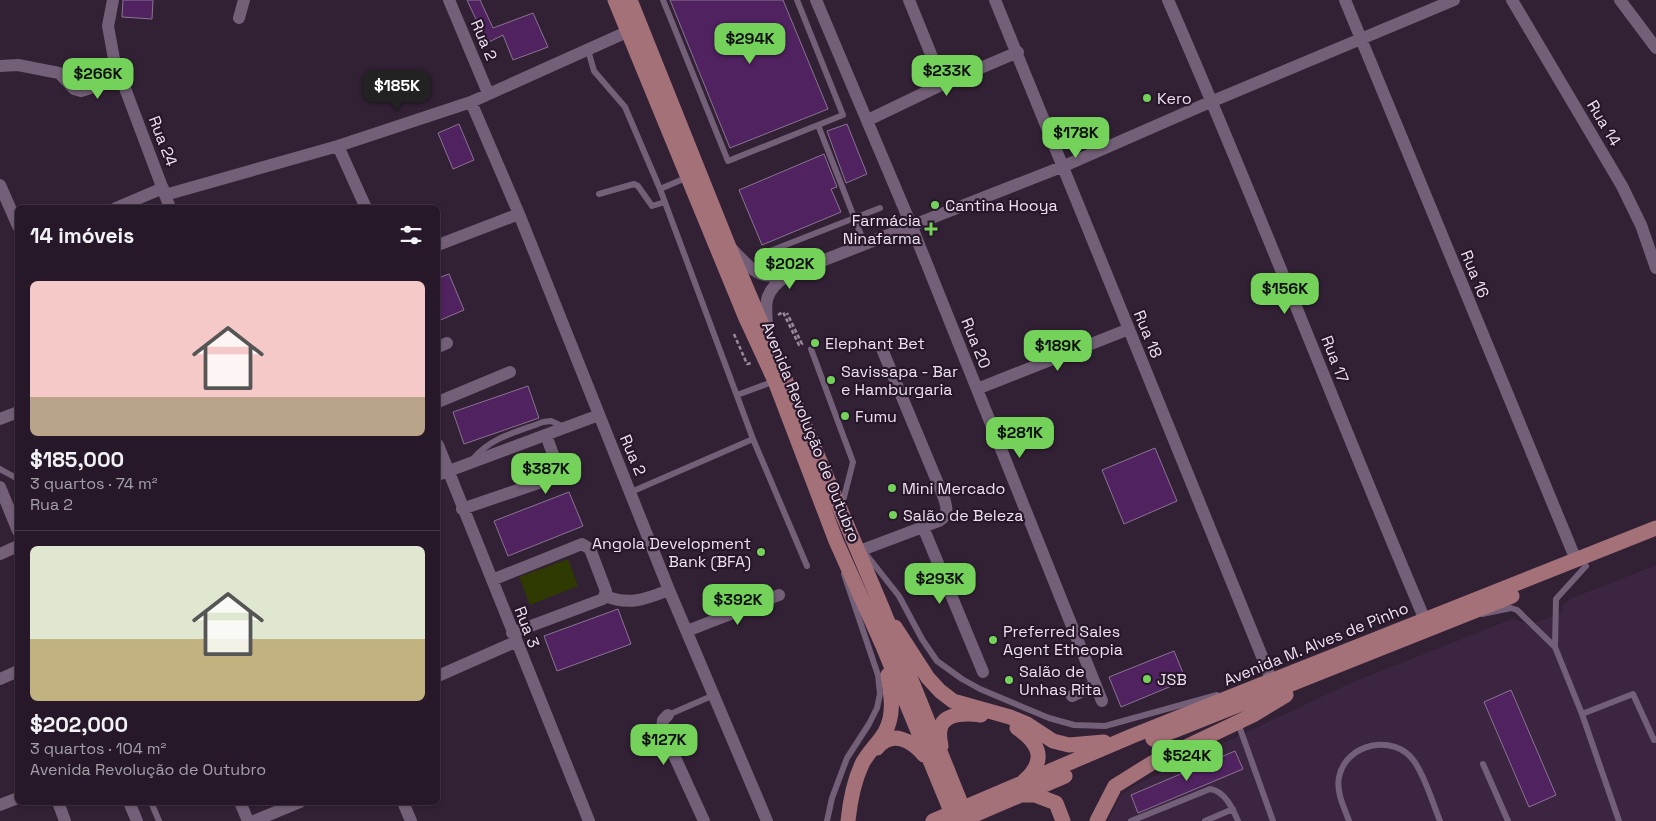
<!DOCTYPE html>
<html lang="pt">
<meta charset="utf-8">
<style>
:root{--surface:#261828;--page:#2e2130;--text:#f1f3f6;--muted:#a4a0a8;--line:#423745;--accent:#74d25b}
body{margin:0;font-family:"Space Grotesk",sans-serif;background:var(--page);color:var(--text);height:100vh;display:flex;flex-direction:column;font-size:19px;white-space:nowrap}
*{box-sizing:border-box;margin:0}
p{font-size:16px;color:var(--muted)}
.icon{flex:none;width:28px;height:28px;fill:none;stroke:currentColor;stroke-width:2;stroke-linecap:round;stroke-linejoin:round}
.map{position:relative;flex:1;overflow:hidden}
.details{position:absolute;left:15px;top:205px;width:425px;height:600px;display:flex;flex-direction:column;background:var(--surface);border-radius:8px;box-shadow:0 1px 4px #0004,0 0 0 1px var(--line)}
.details>*{flex:none}
.price{position:absolute;translate:-50% -42px;padding:0 11px;border-radius:10px;background:var(--accent);color:#111;font-size:16px;line-height:32px;filter:drop-shadow(0 1px 2px #0008)}
.price::after{content:'';position:absolute;left:50%;top:30px;width:15px;height:11px;margin-left:-8px;background:inherit;clip-path:polygon(0 0,100% 0,50% 100%)}
.price.selected{background:#222;color:#fff}
ul{padding:0;list-style:none}
li{display:grid;align-content:center;gap:10px;height:265px;padding:0 15px}
li+li{border-top:1px solid var(--line)}
li span{display:grid;place-items:center;height:155px;border-radius:8px;color:#555}
li>.icon{margin-inline-start:auto}
span .icon{width:90px;height:90px;fill:#fffc;stroke-width:1}
li b{font-size:21px}
h2{display:flex;justify-content:space-between;align-items:center;height:60px;padding:0 15px;font-size:21px}
.map>svg:first-child{display:block}
</style>
<div class="map">
<svg width="1656" height="821" viewBox="0 0 1656 821">
<rect width="100%" height="100%" fill="#322035"/>
<path fill="#3b2540" d="M1656,565v256h-548l12,-25 15,-11 218,-103 159,-63 19,5 23,-8 8,-4 1,-7 7,-6z"/>
<path fill="#2f3902" d="M568,559l10,27 -48,19 -11,-28z"/>
<path fill="#502260" stroke="#887590" d="M123,0h30l-1,19 -30,-2z
M467,0h13l13,28 40,-15 15,34 -35,13 -10,-25 -16,8z
M670,0h113l45,109 -98,39z
M459,124l15,36 -21,9 -15,-36z
M847,124l20,50 -21,9 -19,-52z
M824,154l13,33 -6,2 10,23 -79,33 -23,-55z
M449,274l15,36 -26,11v-43z
M528,386l11,32 -75,26 -11,-32z
M1155,448l22,53 -53,23 -22,-54z
M569,492l14,34 -75,30 -14,-35z
M618,609l13,35 -74,27 -13,-35z
M1174,651l12,29 -65,27 -12,-30z
M1511,690l45,105 -27,12 -45,-105z
M1235,751l8,18 -105,44 -7,-18z"/>
<g fill="none" stroke-linecap="round" stroke-linejoin="round">
<path stroke="#998a9b" stroke-width="2.5" stroke-dasharray="4 2.5" stroke-linecap="butt" d="M778,315l5,-3 16,33 3,-1 -15,-31
M734,334l13,30 5,-1"/>
<path stroke="#735f77" stroke-width="6" d="M663,0l65,161 115,-46 -46,-115
M588,50l6,21 31,36 35,82 93,250 54,127
M818,125l47,120
M660,189l28,-12
M599,194l35,-10 4,2 14,20 13,-4
M765,253l115,-45
M811,349l42,113 -11,43
M737,395l38,-14
M473,459c18,-22 44,-27 70,-37l8,-1 13,6
M0,469l18,10
M631,492l122,-53
M865,553l34,43 23,43 15,22 25,18 18,10 69,29 25,7 31,1 112,-31
M1586,566l-30,33 -1,48 27,67 37,107
M1482,614l29,-6 6,2 38,37
M1582,714l51,-20 21,46 2,-1
M668,715l46,-20
M1238,723l35,98
M1483,764l25,57
M151,802l8,19
M827,821l5,-23 15,-40 22,-34 8,-16 3,-14 -2,-19 -34,-101
M1131,821l79,-32c15,2 23,20 28,32
M1205,821l28,-12
M1349,821c-5,-14 -13,-29 -10,-44 7,-34 55,-44 75,-16 12,17 18,41 26,60"/>
<path stroke="#735f77" stroke-width="12" d="M113,0l-5,26 6,33 56,149
M449,0l39,93
M816,0l96,227 190,474
M909,0l34,84
M995,0l277,681
M1168,0c90,205 169,414 257,620
M1345,0l231,560
M1512,0l110,186 19,39 15,43
M1620,0l36,48
M239,18l5,-18
M0,66l18,-1 41,8 15,16 7,2 40,-13
M471,102l48,112 150,376 98,231
M868,120l75,-36 75,-32
M338,146l28,62
M0,185l18,41
M165,195l173,-49 133,-44 158,-71
M116,208l47,-20
M438,245l81,-31
M732,249c30,32 30,31 72,19l260,-102 137,-60 253,-106
M768,332c-3,-26 -6,-41 19,-56
M438,347l9,-4
M977,389l152,-60
M438,402l72,-30
M0,419l18,-7
M438,445l151,376
M438,475l161,-60
M0,487l18,44
M462,509l97,-33v-5l-13,-36
M923,527l60,145
M862,550l77,-29c10,-6 8,-13 5,-23l-62,-149
M0,554l18,-8
M492,580l90,-36 8,5 16,42 -3,8 -91,34
M606,596c23,10 40,3 63,-6
M687,631l92,-36
M438,676l77,-34
M0,679l18,-8
M1072,696l23,-11
M668,715l-5,5 -1,9 42,92
M58,802l7,19
M129,802l8,19
M240,802l8,19
M403,802l8,19
M0,805l18,-7
M254,821l46,-19"/>
<path stroke="#a57179" stroke-width="15" d="M615,0l130,316 30,65 61,160 46,103 73,177
M630,0l99,247 154,363 85,211
M895,627l33,51 12,13 13,10 57,16 17,7 26,17 16,4 35,-3
M1017,728c23,15 30,33 7,53
M1153,739l359,-143
M941,746c-1,-5 -2,-11 -1,-16 2,-18 29,-17 41,-15
M877,748c15,-19 35,-7 47,7
M1024,795h11l21,8 7,18
M848,821c2,-20 5,-38 14,-57 6,-12 16,-20 23,-32 10,-18 6,-37 3,-57
M933,821l199,-85 524,-208
M960,821l105,-45
M1097,821l18,-35 37,-23 101,-48 33,-20"/>
</g>
<g fill="#74d25b" stroke="#28172b" stroke-width="2">
<circle cx="1147" cy="98" r="5"/>
<circle cx="935" cy="205" r="5"/>
<path d="M928.5 221.5h5v5h5v5h-5v5h-5v-5h-5v-5h5z"/>
<circle cx="815" cy="343" r="5"/>
<circle cx="831" cy="380" r="5"/>
<circle cx="845" cy="416" r="5"/>
<circle cx="892" cy="488" r="5"/>
<circle cx="893" cy="515" r="5"/>
<circle cx="761" cy="552" r="5"/>
<circle cx="993" cy="640" r="5"/>
<circle cx="1147" cy="679" r="5"/>
<circle cx="1009" cy="680" r="5"/>
</g>
<g text-anchor="middle" dominant-baseline="central" stroke-width="4.5" stroke-linejoin="round" paint-order="stroke">
<g font-size="16" fill="#ede1ef" stroke="#28172b">
<text transform="translate(484 40) rotate(67)">Rua 2</text>
<text transform="translate(1604 123) rotate(59)">Rua 14</text>
<text transform="translate(163 141) rotate(69)">Rua 24</text>
<text transform="translate(1475 274) rotate(68)">Rua 16</text>
<text transform="translate(1148 334) rotate(68)">Rua 18</text>
<text transform="translate(976 343) rotate(68)">Rua 20</text>
<text transform="translate(1335 359) rotate(69)">Rua 17</text>
<text transform="translate(811 432) rotate(68)">Avenida Revolução de Outubro</text>
<text transform="translate(633 455) rotate(67)">Rua 2</text>
<text transform="translate(527 627) rotate(69)">Rua 3</text>
<text transform="translate(1316 644) rotate(-22)">Avenida M. Alves de Pinho</text>
</g>
<g font-size="16" fill="#ede1ef" stroke="#28172b" text-anchor="start">
<text x="1157" y="98">Kero</text>
<text x="945" y="205">Cantina Hooya</text>
<text x="921" y="220" text-anchor="end">Farmácia<tspan x="921" dy="18">Ninafarma</tspan></text>
<text x="825" y="343">Elephant Bet</text>
<text x="841" y="371">Savissapa - Bar<tspan x="841" dy="18">e Hamburgaria</tspan></text>
<text x="855" y="416">Fumu</text>
<text x="902" y="488">Mini Mercado</text>
<text x="903" y="515">Salão de Beleza</text>
<text x="751" y="543" text-anchor="end">Angola Development<tspan x="751" dy="18">Bank (BFA)</tspan></text>
<text x="1003" y="631">Preferred Sales<tspan x="1003" dy="18">Agent Etheopia</tspan></text>
<text x="1019" y="671">Salão de<tspan x="1019" dy="18">Unhas Rita</tspan></text>
<text x="1157" y="679">JSB</text>
</g>
</g>
</svg>
<b class="price" style="left:750px;top:65px">$294K</b>
<b class="price" style="left:947px;top:97px">$233K</b>
<b class="price" style="left:98px;top:100px">$266K</b>
<b class="price selected" style="left:397px;top:112px">$185K</b>
<b class="price" style="left:1076px;top:159px">$178K</b>
<b class="price" style="left:790px;top:290px">$202K</b>
<b class="price" style="left:1285px;top:315px">$156K</b>
<b class="price" style="left:1058px;top:372px">$189K</b>
<b class="price" style="left:1020px;top:459px">$281K</b>
<b class="price" style="left:546px;top:495px">$387K</b>
<b class="price" style="left:940px;top:605px">$293K</b>
<b class="price" style="left:738px;top:626px">$392K</b>
<b class="price" style="left:664px;top:766px">$127K</b>
<b class="price" style="left:1187px;top:782px">$524K</b>
<section class="details">
<h2>14 imóveis<svg class="icon" aria-label="filters" viewBox="0 0 24 24"><path d="M4 7h16M4 17h16"/><circle cx="9" cy="7" r="2"/><circle cx="15" cy="17" r="2"/></svg></h2>
<ul>
<li><span style="background:linear-gradient(#f6c9c9 75%,#b9a48a 0)"><svg class="icon" aria-label="home" viewBox="0 0 24 24"><path d="M3 11l9-7 9 7M6 9v11h12V9"/></svg></span><div><b>$185,000</b><p>3 quartos · 74 m²</p><p>Rua 2</p></div></li>
<li><span style="background:linear-gradient(#dfe7d0 60%,#c2b280 0)"><svg class="icon" aria-label="home" viewBox="0 0 24 24"><path d="M3 11l9-7 9 7M6 9v11h12V9"/></svg></span><div><b>$202,000</b><p>3 quartos · 104 m²</p><p>Avenida Revolução de Outubro</p></div></li>
</ul>
</section>
</div>
